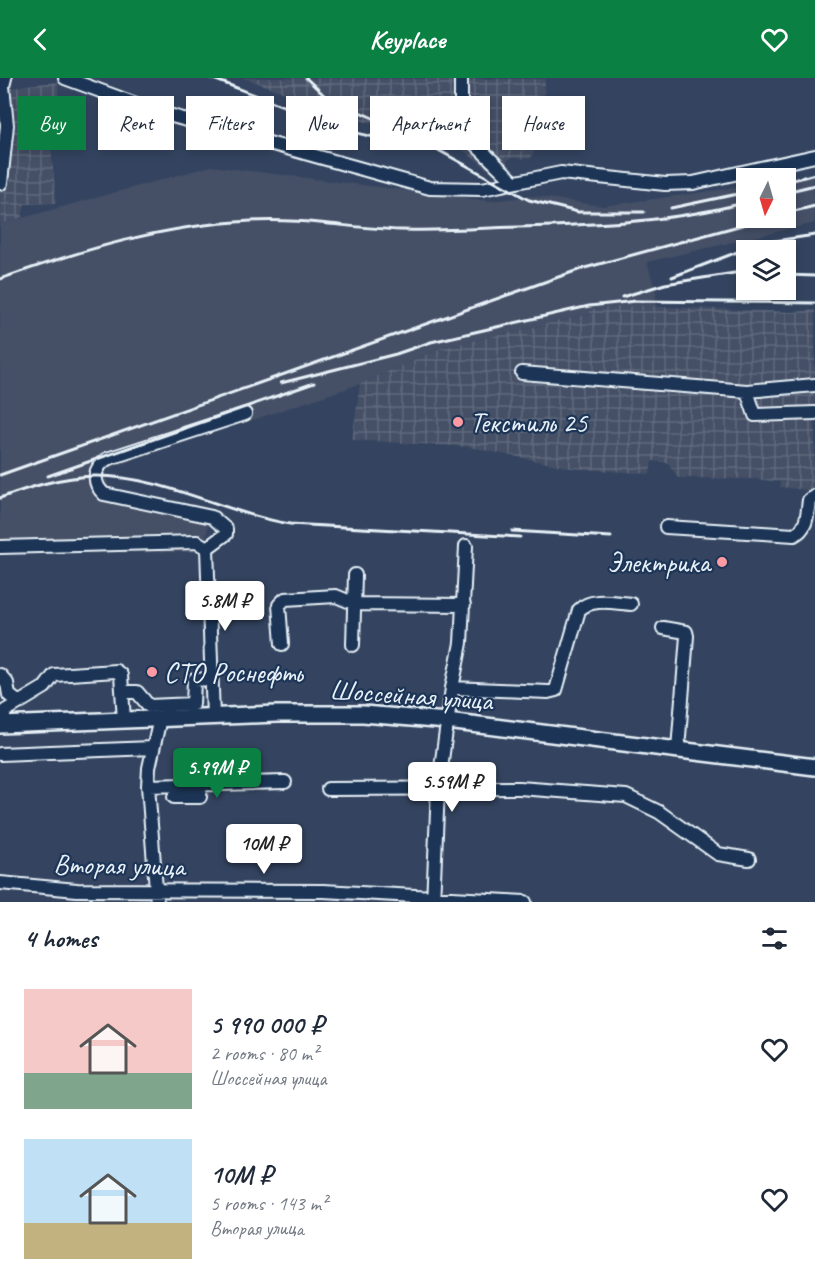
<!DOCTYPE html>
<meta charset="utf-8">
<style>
:root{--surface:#fff;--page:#f6f6f7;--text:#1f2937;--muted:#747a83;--accent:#0b8043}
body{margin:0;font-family:Caveat,sans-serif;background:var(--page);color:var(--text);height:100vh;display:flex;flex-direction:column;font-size:22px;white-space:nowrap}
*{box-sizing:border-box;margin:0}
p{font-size:20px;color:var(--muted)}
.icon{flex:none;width:33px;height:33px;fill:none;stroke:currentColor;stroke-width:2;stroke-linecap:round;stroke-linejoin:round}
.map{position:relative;height:824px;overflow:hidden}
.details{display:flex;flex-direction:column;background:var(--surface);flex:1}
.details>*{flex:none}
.hud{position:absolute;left:18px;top:18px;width:780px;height:54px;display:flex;gap:12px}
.needle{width:39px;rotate:185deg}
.buttons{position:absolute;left:736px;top:90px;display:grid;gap:12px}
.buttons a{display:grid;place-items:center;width:60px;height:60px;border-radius:0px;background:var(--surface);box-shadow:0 3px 9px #0003;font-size:30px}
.price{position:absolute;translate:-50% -51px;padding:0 14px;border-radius:6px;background:#fff;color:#222;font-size:20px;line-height:39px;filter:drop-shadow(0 2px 3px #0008)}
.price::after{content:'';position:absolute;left:50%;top:36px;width:18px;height:14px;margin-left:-9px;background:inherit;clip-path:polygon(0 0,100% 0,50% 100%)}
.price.active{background:var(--accent);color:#fff}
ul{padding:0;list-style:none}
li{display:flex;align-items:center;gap:18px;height:150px;padding:0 24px}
li span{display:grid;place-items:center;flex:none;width:168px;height:120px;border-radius:0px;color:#555}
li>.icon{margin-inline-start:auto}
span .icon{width:72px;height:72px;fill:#fffc;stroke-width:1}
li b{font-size:26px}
h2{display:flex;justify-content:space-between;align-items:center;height:72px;padding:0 24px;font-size:26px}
.tag{padding:0 21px;border-radius:0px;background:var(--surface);box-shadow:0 3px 9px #0003;font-size:21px;line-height:54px}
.tag.active{background:var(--accent);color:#fff}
header{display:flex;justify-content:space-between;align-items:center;height:78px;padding:0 24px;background:var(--accent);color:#fff;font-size:27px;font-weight:600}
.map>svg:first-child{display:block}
</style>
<header><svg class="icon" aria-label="back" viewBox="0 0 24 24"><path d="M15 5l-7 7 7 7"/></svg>Keyplace<svg class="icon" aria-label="heart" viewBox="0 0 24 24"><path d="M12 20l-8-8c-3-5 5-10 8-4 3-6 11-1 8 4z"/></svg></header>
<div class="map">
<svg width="815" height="824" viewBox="0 0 815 824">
<defs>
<pattern id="industrial-grid" width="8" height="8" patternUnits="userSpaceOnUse" patternTransform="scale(1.5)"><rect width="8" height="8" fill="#444f66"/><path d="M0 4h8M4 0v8" fill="none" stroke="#5f697d"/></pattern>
</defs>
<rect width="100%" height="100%" fill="#344460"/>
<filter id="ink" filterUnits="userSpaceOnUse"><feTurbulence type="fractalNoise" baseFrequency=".0167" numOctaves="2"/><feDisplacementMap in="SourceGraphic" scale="12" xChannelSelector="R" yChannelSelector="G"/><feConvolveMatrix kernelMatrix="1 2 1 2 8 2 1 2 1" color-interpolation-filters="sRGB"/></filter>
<g filter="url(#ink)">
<path fill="#444f66" d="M211,88l279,35 44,-5 69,10 144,-20v32h39v-39l27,-5 2,49 -168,39 9,30v15l-66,2v5l-149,34 -81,36 -256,86 5,17 100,26 -4,39 -205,1v-329z"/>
<path fill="url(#industrial-grid)" d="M244,0l301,1 -2,45 -12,35 -21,-1 -14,17 -43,-32 -35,-15 -41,-12 -2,7 -11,-1z
M58,4l2,48 -10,3 6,70 -31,1 -3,14 -22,6v-138l13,2 13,-3z
M638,228l155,6 22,-2v181l-35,-4v-5l-23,-3 -79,-1 -10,-15 -16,-2 -2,13 -79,-6 -102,-21 -117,-7 8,-56 81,-36 149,-34v-5z"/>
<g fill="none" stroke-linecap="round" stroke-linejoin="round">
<defs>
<path id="minor" d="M65,0l93,34 272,76 52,1 79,-16 104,11 28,-1 122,-27
M461,0v42l11,21 42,41
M1,105l6,-58 -4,-39 2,-8
M522,295l225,18 8,24 60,-2
M747,313l68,-6
M666,449l128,8c14,-7 13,-21 15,-35l6,-4
M0,469l197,-5 10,6
M663,550l23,4 1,4 -9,113
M282,566l-3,-39 6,-6 51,-3 19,8 109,1
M353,567l2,-70
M0,597l7,8 2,12 10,8
M452,610l9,-45 5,-97
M123,614h14l12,14 44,-2 1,-24 17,-1
M213,639l-6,-169 19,-14v-5l-14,-12 -108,-23c-12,-11 -11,-26 3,-35l138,-45
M2,647l3,-14 40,-24 9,-12 62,-4 5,4 3,45
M0,676l152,-6
M148,708l137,-4
M328,711l191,-1 107,8 33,16 59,42 31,5
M174,719h26l1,-13
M0,805l77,7 246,1 202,11
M157,824l-9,-116 1,-18 11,-50
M433,824l5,-113 14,-101 96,4 8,-2 23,-80c12,-13 36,-7 52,-6"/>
<path id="major" d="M0,647l276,-11h87l84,7 368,46"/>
</defs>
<use href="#minor" stroke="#e8f1f8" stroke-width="16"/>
<use href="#major" stroke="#e8f1f8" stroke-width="20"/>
<use href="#minor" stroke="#1d3557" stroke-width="12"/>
<use href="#major" stroke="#1d3557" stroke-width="15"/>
<path stroke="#e8f1f8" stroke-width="3" d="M211,0l137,53 82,19
M306,0l20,19 83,37 120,66 49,12h66
M786,104l29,-8
M786,114l29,-7
M671,130l76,-16
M786,135l29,-7
M786,197l29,1
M672,199l89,-34 54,-8
M0,201c82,-29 163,-54 251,-58 50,-3 99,7 149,9 39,1 79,-2 118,-3 77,-2 155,-5 229,-25
M622,219l43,-13 82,-13
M281,305l115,-29 35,-12 158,-36 47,-5 179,2
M0,397l581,-206 187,-51
M48,398l266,-93
M0,420c30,-11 61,-21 94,-22 67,-1 130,37 196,48l230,13
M512,453l99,6"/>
</g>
</g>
<g fill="#ff9aa2" stroke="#1d3557" stroke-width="2">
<circle cx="458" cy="344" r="6"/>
<circle cx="722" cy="484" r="6"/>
<circle cx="152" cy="594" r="6"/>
</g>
<g text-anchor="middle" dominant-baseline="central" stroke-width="4.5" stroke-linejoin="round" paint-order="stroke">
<g font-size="28" fill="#e8f1f8" stroke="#1d3557" text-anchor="start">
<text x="470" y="344">Текстиль 25</text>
<text x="710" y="484" text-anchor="end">Электрика</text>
<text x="164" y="594">СТО Роснефть</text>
</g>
<g font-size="28" fill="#e8f1f8" stroke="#1d3557">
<text transform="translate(411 617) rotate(4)">Шоссейная улица</text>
<text transform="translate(119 787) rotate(1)">Вторая улица</text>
</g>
</g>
</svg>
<div class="buttons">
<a><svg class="needle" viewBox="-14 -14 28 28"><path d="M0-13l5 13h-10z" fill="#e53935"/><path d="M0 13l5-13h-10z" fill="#747a83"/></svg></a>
<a><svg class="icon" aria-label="layers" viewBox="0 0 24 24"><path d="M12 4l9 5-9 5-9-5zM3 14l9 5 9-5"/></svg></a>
</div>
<b class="price" style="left:225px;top:554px">5.8M ₽</b>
<b class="price active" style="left:217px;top:721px">5.99M ₽</b>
<b class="price" style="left:452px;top:735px">5.59M ₽</b>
<b class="price" style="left:264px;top:797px">10M ₽</b>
<div class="hud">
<a class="tag active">Buy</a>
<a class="tag">Rent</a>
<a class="tag">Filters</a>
<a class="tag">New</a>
<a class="tag">Apartment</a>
<a class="tag">House</a>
</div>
</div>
<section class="details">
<h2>4 homes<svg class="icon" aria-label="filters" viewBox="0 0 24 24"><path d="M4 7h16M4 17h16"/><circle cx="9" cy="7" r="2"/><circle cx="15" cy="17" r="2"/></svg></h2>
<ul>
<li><span style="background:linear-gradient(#f6c9c9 70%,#7fa58c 0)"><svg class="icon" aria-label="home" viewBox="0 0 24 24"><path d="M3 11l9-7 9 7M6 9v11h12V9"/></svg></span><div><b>5 990 000 ₽</b><p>2 rooms · 80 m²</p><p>Шоссейная улица</p></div><svg class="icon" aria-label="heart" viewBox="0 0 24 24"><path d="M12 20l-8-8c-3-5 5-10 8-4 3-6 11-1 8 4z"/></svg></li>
<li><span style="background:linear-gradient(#bfe0f5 70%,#c2b280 0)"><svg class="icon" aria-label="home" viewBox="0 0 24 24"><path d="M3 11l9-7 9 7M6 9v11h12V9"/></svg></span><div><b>10M ₽</b><p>5 rooms · 143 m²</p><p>Вторая улица</p></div><svg class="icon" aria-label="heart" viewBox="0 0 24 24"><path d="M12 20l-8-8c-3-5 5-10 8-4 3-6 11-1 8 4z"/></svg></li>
</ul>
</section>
